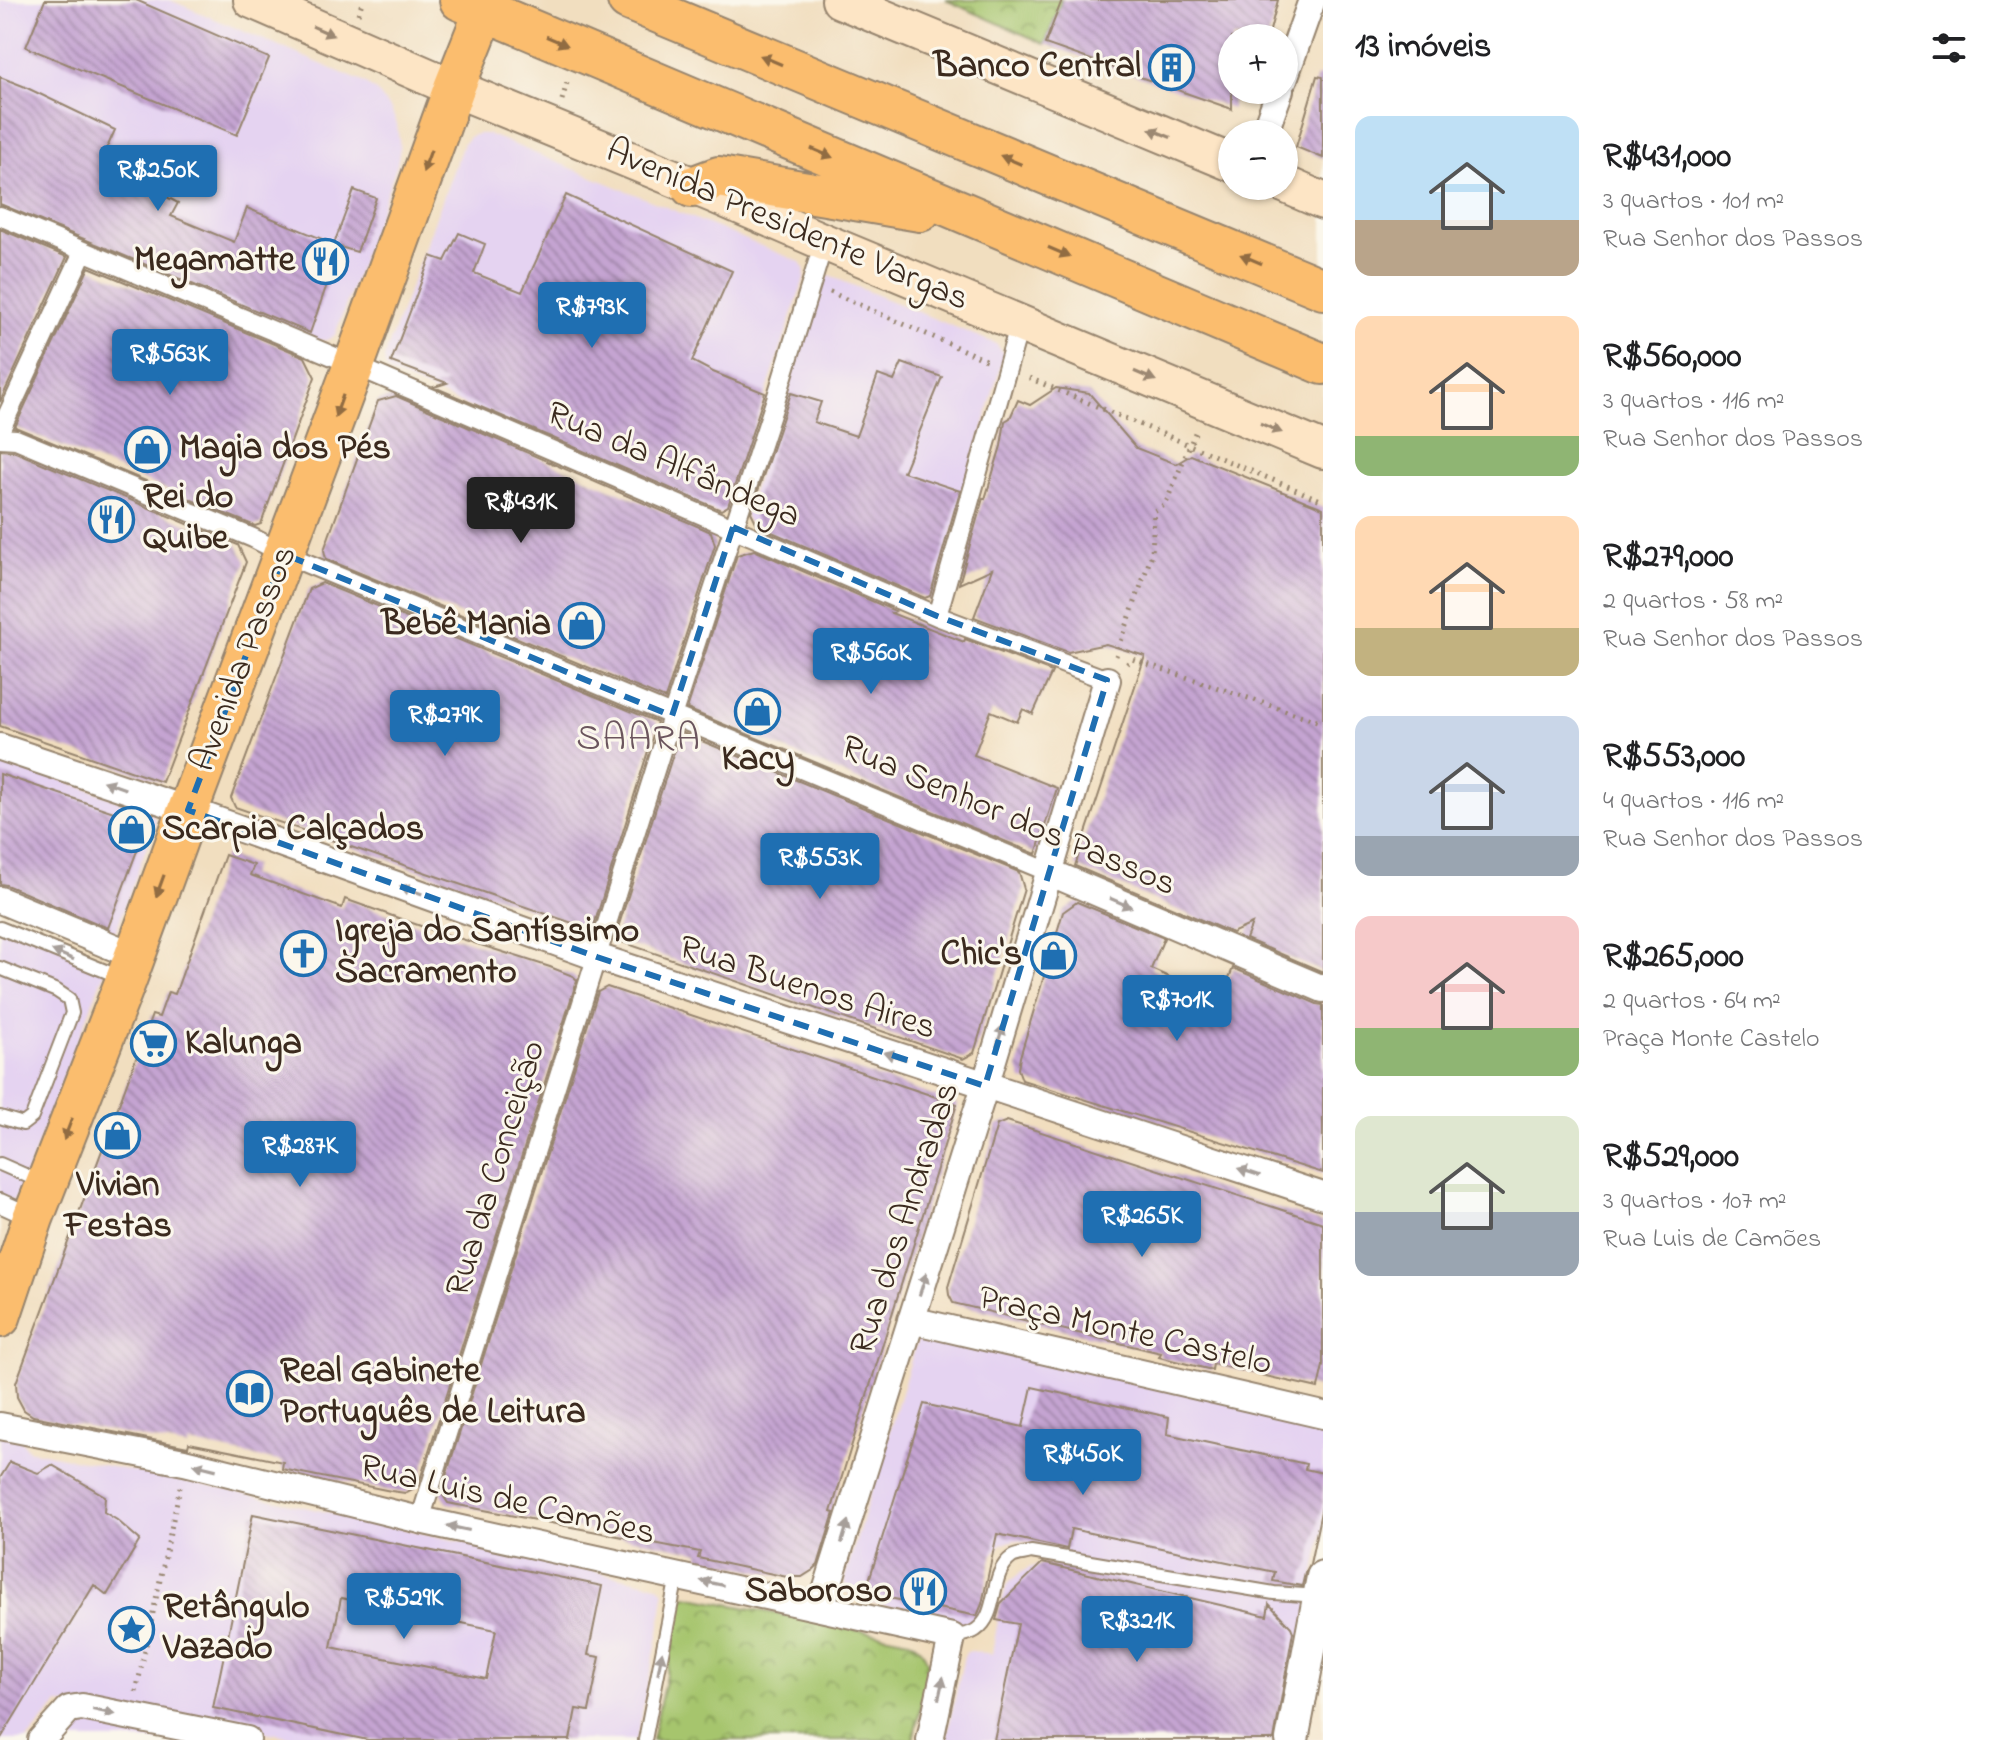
<!DOCTYPE html>
<html lang="pt">
<meta charset="utf-8">
<style>
:root{--surface:#fff;--page:#f2f2f2;--text:#202124;--muted:#757577;--accent:#1f6fb2}
body{margin:0;font-family:"Indie Flower",sans-serif;background:var(--page);color:var(--text);height:100vh;display:flex;flex-direction:column;font-size:30px;white-space:nowrap}
*{box-sizing:border-box;margin:0}
p{font-size:26px;color:var(--muted)}
.icon{flex:none;width:44px;height:44px;fill:none;stroke:currentColor;stroke-width:2;stroke-linecap:round;stroke-linejoin:round}
.map{position:relative;flex:1;overflow:hidden}
.sheet{display:flex;flex-direction:column;background:var(--surface);width:680px}
.sheet>*{flex:none}
.buttons{position:absolute;left:1218px;top:24px;display:grid;gap:16px}
.buttons a{display:grid;place-items:center;width:80px;height:80px;border-radius:50%;background:var(--surface);box-shadow:0 2px 6px #0004;font-size:40px}
.price{position:absolute;translate:-50% -68px;padding:0 18px;border-radius:8px;background:var(--accent);color:#fff;font-size:26px;line-height:52px;filter:drop-shadow(0 2px 4px #0008)}
.price::after{content:'';position:absolute;left:50%;top:48px;width:24px;height:18px;margin-left:-12px;background:inherit;clip-path:polygon(0 0,100% 0,50% 100%)}
.price.selected{background:#222;color:#fff}
ul{padding:0;list-style:none}
li{display:flex;align-items:center;gap:24px;height:200px;padding:0 32px}
li span{display:grid;place-items:center;flex:none;width:224px;height:160px;border-radius:16px;color:#555}
li>.icon{margin-inline-start:auto}
span .icon{width:96px;height:96px;fill:#fffc;stroke-width:1}
li b{font-size:34px}
h2{display:flex;justify-content:space-between;align-items:center;height:96px;padding:0 32px;font-size:34px}
main{display:flex;flex:1;min-height:0}
.map>svg:first-child{display:block}
</style>
<main>
<div class="map">
<svg width="1323" height="1740" viewBox="0 0 1323 1740">
<defs>
<pattern id="park-crowns" width="20" height="18" patternUnits="userSpaceOnUse" patternTransform="scale(2)"><rect width="20" height="18" fill="#a6c56d"/><path d="M2 6a3 3 0 1 1 6 0M12 15a3 3 0 1 1 6 0" fill="none" stroke="#88a059"/></pattern>
<pattern id="building-back-hatch" width="6" height="6" patternUnits="userSpaceOnUse" patternTransform="scale(2)"><rect width="6" height="6" fill="#c5a4d2"/><path d="M-1 5l2 2M0 0l6 6M5-1l2 2" fill="none" stroke="#a186aa"/></pattern>
</defs>
<rect width="100%" height="100%" fill="#fbf7ec"/>
<filter id="ink" filterUnits="userSpaceOnUse"><feTurbulence type="fractalNoise" baseFrequency=".0125" numOctaves="2"/><feDisplacementMap in="SourceGraphic" scale="16" xChannelSelector="R" yChannelSelector="G"/><feConvolveMatrix kernelMatrix="1 2 1 2 8 2 1 2 1" color-interpolation-filters="sRGB"/></filter>
<filter id="wash" filterUnits="userSpaceOnUse"><feTurbulence type="fractalNoise" baseFrequency=".006" numOctaves="4" result="noise"/><feDisplacementMap in="SourceGraphic" scale="32" xChannelSelector="R" yChannelSelector="G"/><feGaussianBlur stdDeviation="1.8" result="paint"/><feColorMatrix in="noise" values="0 0 0 0 0 0 0 0 0 0 0 0 0 0 0 0 0 1.4 0 .05"/><feComposite in="paint" operator="in"/></filter>
<g filter="url(#wash)">
<rect width="100%" height="100%" fill="#f1debf"/>
<path fill="#e5d3f1" d="M0,0h170l193,82 13,9 15,19 6,14 3,24 -3,16 -62,171 -8,5 -10,1 -317,-132z
M477,134h9l14,5 300,123 4,6 1,8 -77,233 -3,3 -6,2 -330,-141 -4,-7 -1,-8 79,-214 6,-7z
M830,276l166,68 8,10 -70,245 -4,1 -175,-71 -8,-8 -2,-7 76,-231z
M0,757l151,55 4,7v5l-38,104 -8,10 -109,-44z
M0,914l100,47 4,6v6l-85,221 -6,7 -13,-3z
M925,1334l398,89v108l-40,209h-335l-1,-3 17,-81 3,-4 5,-1 20,3 9,-50 6,-19 14,-13 10,-5 12,-2 11,1 4,-19 -43,-7 -14,4 -10,13 -13,55 -3,9 -4,4 -6,1 -110,-28 -8,-6 -3,-12 72,-236 3,-6z
M0,1434l18,1 10,15 213,43 416,92 5,4 2,5 -5,37 -23,109h-329l-83,-16 -166,-20 -31,36h-27z
M70,1717l139,23h-158z"/>
<path fill="url(#park-crowns)" stroke="#707846" stroke-width="2" d="M946,0h116l-17,44z
M687,1596l222,44c12,6 17,15 20,27l-16,73h-261l23,-106 4,-33 4,-4z"/>
<g id="blocks">
<path fill="url(#building-back-hatch)" fill-rule="evenodd" d="M45,0h91l133,58 -32,77 -211,-88z
M1062,0h216l-10,38h-36v71l-187,-65z
M1317,76l6,1v81l-27,-11z
M0,77l23,9 92,44 -9,20 65,31 -8,14 15,8 -7,13 63,26 13,-34 87,36 20,-54 22,8 -19,54 -17,-5 -30,86 -310,-129z
M566,195l166,76 -40,90 21,11 52,21 -37,113 -7,4 -287,-123 13,-4 -56,-21 40,-106 14,5 14,-28 26,11 -11,29 48,19z
M0,229l67,28 -67,145z
M89,267l216,90 10,20 -54,147 -6,2 -240,-99z
M902,363l40,14 -39,95 57,19 -30,105 -5,2 -167,-72 -7,-14 40,-119 30,9 -7,20 42,14 22,-61 16,6z
M1056,388l33,5 47,55 40,16 15,-9 132,53v464l-77,-33 6,-15 -20,9 -157,-67 70,-210 -39,-12 -38,8 -94,-35 18,-48 -33,15 24,-86 2,1 16,-53 4,-25 5,-3 8,-18 12,5z
M396,396l315,136 4,13 -50,154 -339,-140 -2,-9 54,-149z
M0,450l13,1 225,94 8,17 -84,220 -162,-56z
M754,550l141,61 -4,2 73,29 1,-3 87,33 -19,42 -10,-5 -6,13 -26,-11 -17,44 83,33 -21,66 -349,-145 50,-154z
M322,583l335,139 -63,203 -7,3 -352,-121 -4,-9 78,-209z
M680,732l339,140 5,17 -50,164 -11,6 -341,-117 -5,-11z
M0,774l138,46 6,12 -36,96 -102,-43 -6,-1z
M225,855l29,10 -4,10 92,33 3,-9 101,36v-1l104,33 23,9 4,4 -159,506 -13,7 -14,-2 -109,-22 1,-7 -94,-19 -1,4 -155,-31 -9,-6 -7,-13 -1,-14 136,-368 7,2 9,-25 7,2z
M1077,902l87,36 -13,31 69,31 13,-32 84,36 6,1v168l-301,-93 -4,-11 2,-12 43,-145z
M607,987l350,117 -126,408 3,1 -16,52 -5,5 -11,7h-15l-89,-19 2,-6 -252,-49 -7,-11 157,-500z
M1007,1121l316,102v143l-5,22 -105,-24 -1,6 -53,-13 2,-4 -208,-50 -4,-8 -1,-8 49,-162z
M1032,1387l137,30 -2,17 139,30 -1,5 18,4v29l-13,62 -5,9 -3,13 -29,-5 2,-9 -204,-43 -4,20 -70,-15 -15,70 -5,12 -112,-23 59,-189 99,23z
M10,1462l28,11 14,-8 53,31 -1,16 13,8 23,20 -33,55 -13,-10 -94,155v-262z
M253,1514l349,72 -14,69 12,2 -11,54 -13,-2 -6,31h-202l-155,-32zM341,1598l155,32 -10,49 -155,-32z
M1042,1563l225,53 2,-12 22,23 2,5 -19,108h-280l24,-116 -22,-4 5,-17z"/>
</g>
</g>
<g filter="url(#ink)">
<use href="#blocks" fill-opacity="0" stroke="#96846e" stroke-width="2"/>
<g fill="none" stroke-linecap="round" stroke-linejoin="round">
<defs>
<path id="service" d="M0,928l120,49
M0,968l57,23 12,8 3,14 -40,104 -9,7 -23,-7
M0,1164l41,18
M952,1637c8,-2 17,-2 24,-7 24,-16 12,-56 36,-73 5,-3 13,-3 19,-5l243,41 45,3
M645,1740l32,-164"/>
<path id="pedestrian" d="M0,216l354,149 583,251 170,64
M0,431l83,-179
M0,438l16,1 237,99 31,16 765,318
M937,616l83,-293
M0,1203l33,15
M420,1520l252,-804 104,-317 48,-157"/>
<path id="minor" d="M1284,79l28,-79
M1264,134l16,-44
M0,747l188,63 409,147 726,239
M1049,872l274,117
M0,900l135,56
M911,1320l412,95
M0,1426l184,36 236,58 532,117 -22,103
M821,1607l164,-521 122,-406
M41,1740l28,-31 13,-2 165,33"/>
<path id="tertiary" d="M1292,1740l31,-163"/>
<path id="secondary" d="M252,0l202,88 259,106 111,48 499,208
M840,0l392,163
M1284,184l39,17"/>
<path id="primary" d="M460,0l863,364
M628,0l695,289
M692,187l27,-10 201,34
M0,1317l33,-99 93,-238 62,-170 166,-445 100,-277 35,-88"/>
</defs>
<use href="#service" stroke="#96846e" stroke-width="16"/>
<use href="#pedestrian" stroke="#96846e" stroke-width="22"/>
<use href="#minor" stroke="#96846e" stroke-width="30"/>
<use href="#tertiary" stroke="#96846e" stroke-width="36"/>
<use href="#secondary" stroke="#96846e" stroke-width="40"/>
<use href="#primary" stroke="#96846e" stroke-width="44"/>
<path stroke="#96846e" stroke-width="5" stroke-dasharray="2 6" stroke-linecap="butt" d="M358,14l5,-14
M562,100l6,-21
M830,292l156,68
M1029,378l294,123
M1116,656l36,-102 2,-43 11,-6 32,-77
M1127,664l5,-5 191,64
M136,1692l44,-205"/>
<use href="#service" stroke="#fff" stroke-width="12"/>
<use href="#pedestrian" stroke="#fff" stroke-width="18"/>
<use href="#minor" stroke="#fff" stroke-width="26"/>
<use href="#tertiary" stroke="#fff" stroke-width="32"/>
<use href="#secondary" stroke="#fde5c5" stroke-width="36"/>
<use href="#primary" stroke="#fbbd6e" stroke-width="40"/>
</g>
<defs><path id="oneway-solid" d="M-6-.8H1V-3.2L6.5 0L1 3.2V.8H-6Z" transform="scale(2)"/></defs>
<g fill="#9c8872">
<use href="#oneway-solid" transform="translate(323 31) rotate(24)"/>
<use href="#oneway-solid" transform="translate(1160 133) rotate(-158)"/>
<use href="#oneway-solid" transform="translate(1145 376) rotate(23)"/>
<use href="#oneway-solid" transform="translate(1271 428) rotate(23)"/>
</g>
<g fill="#916c42">
<use href="#oneway-solid" transform="translate(557 41) rotate(23)"/>
<use href="#oneway-solid" transform="translate(771 60) rotate(-157)"/>
<use href="#oneway-solid" transform="translate(822 153) rotate(23)"/>
<use href="#oneway-solid" transform="translate(1011 160) rotate(-157)"/>
<use href="#oneway-solid" transform="translate(427 161) rotate(110)"/>
<use href="#oneway-solid" transform="translate(1059 252) rotate(23)"/>
<use href="#oneway-solid" transform="translate(1251 259) rotate(-157)"/>
<use href="#oneway-solid" transform="translate(339 406) rotate(110)"/>
<use href="#oneway-solid" transform="translate(160 886) rotate(110)"/>
<use href="#oneway-solid" transform="translate(68 1129) rotate(111)"/>
</g>
<g fill="#a79f9a">
<use href="#oneway-solid" transform="translate(114 785) rotate(-161)"/>
<use href="#oneway-solid" transform="translate(411 890) rotate(-160)"/>
<use href="#oneway-solid" transform="translate(1121 903) rotate(23)"/>
<use href="#oneway-solid" transform="translate(63 955) rotate(-157)"/>
<use href="#oneway-solid" transform="translate(1000 1036) rotate(-73)"/>
<use href="#oneway-solid" transform="translate(895 1056) rotate(-162)"/>
<use href="#oneway-solid" transform="translate(1249 1172) rotate(-162)"/>
<use href="#oneway-solid" transform="translate(923 1284) rotate(-72)"/>
<use href="#oneway-solid" transform="translate(205 1467) rotate(-166)"/>
<use href="#oneway-solid" transform="translate(458 1528) rotate(-168)"/>
<use href="#oneway-solid" transform="translate(845 1532) rotate(-73)"/>
<use href="#oneway-solid" transform="translate(712 1583) rotate(-168)"/>
<use href="#oneway-solid" transform="translate(660 1663) rotate(-79)"/>
<use href="#oneway-solid" transform="translate(941 1688) rotate(-78)"/>
<use href="#oneway-solid" transform="translate(104 1712) rotate(12)"/>
</g>
</g>
<path fill="none" stroke="#1f6fb2" stroke-width="6" stroke-dasharray="16 10" stroke-linejoin="round" d="M733,527l204,89 170,64 -122,406 -388,-129 -409,-147 96,-256 388,162z"/>
<defs>
<symbol id="building-ring" viewBox="-11 -11 22 22"><circle r="9.5" fill="#fbf7ec" stroke="#1f6fb2" stroke-width="1.5"/><path d="M-4-6H4V6H1V3H-1V6H-4ZM-2.5-4.3h1.7v1.8h-1.7ZM.8-4.3h1.7v1.8H.8ZM-2.5-1h1.7V.8h-1.7ZM.8-1h1.7V.8H.8Z" fill="#1f6fb2"/></symbol>
<symbol id="restaurant-ring" viewBox="-11 -11 22 22"><circle r="9.5" fill="#fbf7ec" stroke="#1f6fb2" stroke-width="1.5"/><path d="M-5-6h1v4h1v-4h1v4h1v-4h1v5L-1.5 .5V6h-2V.5L-5-1ZM5-6V6H3V1.5H1.5Q1.5-4 5-6Z" fill="#1f6fb2"/></symbol>
<symbol id="shop-ring" viewBox="-11 -11 22 22"><circle r="9.5" fill="#fbf7ec" stroke="#1f6fb2" stroke-width="1.5"/><path d="M-5-2.5h2.3a2.7 3.5 0 0 1 5.4 0H5L5.5 6h-11ZM-1.5-2.5h3a1.5 2.3 0 0 0-3 0Z" fill="#1f6fb2"/></symbol>
<symbol id="church-ring" viewBox="-11 -11 22 22"><circle r="9.5" fill="#fbf7ec" stroke="#1f6fb2" stroke-width="1.5"/><path d="M-1.2-6h2.4v3.5h3.3v2.4h-3.3V6h-2.4V-.1h-3.3v-2.4h3.3Z" fill="#1f6fb2"/></symbol>
<symbol id="supermarket-ring" viewBox="-11 -11 22 22"><circle r="9.5" fill="#fbf7ec" stroke="#1f6fb2" stroke-width="1.5"/><path d="M-6-5.5h2.5l.6 2H6L4.5 2H-2.5L-4.4-4H-6ZM-1.5 3.2a1.3 1.3 0 1 0 .1 0ZM3 3.2a1.3 1.3 0 1 0 .1 0Z" fill="#1f6fb2"/></symbol>
<symbol id="library-ring" viewBox="-11 -11 22 22"><circle r="9.5" fill="#fbf7ec" stroke="#1f6fb2" stroke-width="1.5"/><path d="M-6-4Q-3-5.5-.7-3.5V5Q-3 3-6 4ZM6-4Q3-5.5 .7-3.5V5Q3 3 6 4Z" fill="#1f6fb2"/></symbol>
<symbol id="sight-ring" viewBox="-11 -11 22 22"><circle r="9.5" fill="#fbf7ec" stroke="#1f6fb2" stroke-width="1.5"/><path d="M0-6L1.8-2.2L6-1.7L2.9 1.2L3.7 5.4L0 3.3L-3.7 5.4L-2.9 1.2L-6-1.7L-1.8-2.2Z" fill="#1f6fb2"/></symbol>
</defs>
<g fill-rule="evenodd">
<use href="#building-ring" x="1146" y="42" width="51" height="51"/>
<use href="#restaurant-ring" x="300" y="236" width="51" height="51"/>
<use href="#shop-ring" x="122" y="424" width="51" height="51"/>
<use href="#restaurant-ring" x="86" y="494" width="51" height="51"/>
<use href="#shop-ring" x="556" y="600" width="51" height="51"/>
<use href="#shop-ring" x="732" y="686" width="51" height="51"/>
<use href="#shop-ring" x="106" y="804" width="51" height="51"/>
<use href="#church-ring" x="278" y="928" width="51" height="51"/>
<use href="#shop-ring" x="1028" y="930" width="51" height="51"/>
<use href="#supermarket-ring" x="128" y="1018" width="51" height="51"/>
<use href="#shop-ring" x="92" y="1110" width="51" height="51"/>
<use href="#library-ring" x="224" y="1368" width="51" height="51"/>
<use href="#restaurant-ring" x="898" y="1566" width="51" height="51"/>
<use href="#sight-ring" x="106" y="1604" width="51" height="51"/>
</g>
<g text-anchor="middle" dominant-baseline="central" stroke-width="6" stroke-linejoin="round" paint-order="stroke">
<g font-size="36" font-weight="bold" fill="#3b2a1e" stroke="#fbf7ec" text-anchor="start">
<text x="1141" y="67" text-anchor="end">Banco Central</text>
<text x="295" y="261" text-anchor="end">Megamatte</text>
<text x="179" y="449">Magia dos Pés</text>
<text x="143" y="498">Rei do<tspan x="143" dy="41">Quibe</tspan></text>
<text x="551" y="625" text-anchor="end">Bebê Mania</text>
<text x="758" y="760" text-anchor="middle">Kacy</text>
<text x="162" y="830">Scarpia Calçados</text>
<text x="335" y="932">Igreja do Santíssimo<tspan x="335" dy="41">Sacramento</tspan></text>
<text x="1022" y="955" text-anchor="end">Chic's</text>
<text x="185" y="1044">Kalunga</text>
<text x="118" y="1186" text-anchor="middle">Vivian<tspan x="118" dy="41">Festas</tspan></text>
<text x="280" y="1372">Real Gabinete<tspan x="280" dy="41">Português de Leitura</tspan></text>
<text x="892" y="1592" text-anchor="end">Saboroso</text>
<text x="163" y="1608">Retângulo<tspan x="163" dy="41">Vazado</tspan></text>
</g>
<g font-size="36" fill="#3b2a1e" stroke="#fbf7ec">
<text transform="translate(787 226) rotate(23)">Avenida Presidente Vargas</text>
<text transform="translate(673 466) rotate(23)">Rua da Alfândega</text>
<text transform="translate(245 659) rotate(-69)">Avenida Passos</text>
<text transform="translate(1008 817) rotate(23)">Rua Senhor dos Passos</text>
<text transform="translate(807 989) rotate(18)">Rua Buenos Aires</text>
<text transform="translate(497 1169) rotate(-73)">Rua da Conceição</text>
<text transform="translate(906 1219) rotate(-72)">Rua dos Andradas</text>
<text transform="translate(1125 1332) rotate(13)">Praça Monte Castelo</text>
<text transform="translate(507 1501) rotate(13)">Rua Luis de Camões</text>
</g>
<g font-size="38" letter-spacing="2" fill="#6b555d" stroke="#fbf7ec">
<text x="639" y="740">SAARA</text>
</g>
</g>
</svg>
<div class="buttons">
<a>+</a>
<a>−</a>
</div>
<b class="price" style="left:158px;top:213px">R$250K</b>
<b class="price" style="left:592px;top:350px">R$793K</b>
<b class="price" style="left:170px;top:397px">R$563K</b>
<b class="price selected" style="left:521px;top:545px">R$431K</b>
<b class="price" style="left:871px;top:696px">R$560K</b>
<b class="price" style="left:445px;top:758px">R$279K</b>
<b class="price" style="left:820px;top:901px">R$553K</b>
<b class="price" style="left:1177px;top:1043px">R$701K</b>
<b class="price" style="left:300px;top:1189px">R$287K</b>
<b class="price" style="left:1142px;top:1259px">R$265K</b>
<b class="price" style="left:1083px;top:1497px">R$450K</b>
<b class="price" style="left:404px;top:1641px">R$529K</b>
<b class="price" style="left:1137px;top:1664px">R$321K</b>
</div>
<section class="sheet">
<h2>13 imóveis<svg class="icon" aria-label="filters" viewBox="0 0 24 24"><path d="M4 7h16M4 17h16"/><circle cx="9" cy="7" r="2"/><circle cx="15" cy="17" r="2"/></svg></h2>
<ul>
<li><span style="background:linear-gradient(#bfe0f5 65%,#b9a48a 0)"><svg class="icon" aria-label="home" viewBox="0 0 24 24"><path d="M3 11l9-7 9 7M6 9v11h12V9"/></svg></span><div><b>R$431,000</b><p>3 quartos · 101 m²</p><p>Rua Senhor dos Passos</p></div></li>
<li><span style="background:linear-gradient(#ffd9b3 75%,#8fb573 0)"><svg class="icon" aria-label="home" viewBox="0 0 24 24"><path d="M3 11l9-7 9 7M6 9v11h12V9"/></svg></span><div><b>R$560,000</b><p>3 quartos · 116 m²</p><p>Rua Senhor dos Passos</p></div></li>
<li><span style="background:linear-gradient(#ffd9b3 70%,#c2b280 0)"><svg class="icon" aria-label="home" viewBox="0 0 24 24"><path d="M3 11l9-7 9 7M6 9v11h12V9"/></svg></span><div><b>R$279,000</b><p>2 quartos · 58 m²</p><p>Rua Senhor dos Passos</p></div></li>
<li><span style="background:linear-gradient(#c9d6e8 75%,#9aa5b1 0)"><svg class="icon" aria-label="home" viewBox="0 0 24 24"><path d="M3 11l9-7 9 7M6 9v11h12V9"/></svg></span><div><b>R$553,000</b><p>4 quartos · 116 m²</p><p>Rua Senhor dos Passos</p></div></li>
<li><span style="background:linear-gradient(#f6c9c9 70%,#8fb573 0)"><svg class="icon" aria-label="home" viewBox="0 0 24 24"><path d="M3 11l9-7 9 7M6 9v11h12V9"/></svg></span><div><b>R$265,000</b><p>2 quartos · 64 m²</p><p>Praça Monte Castelo</p></div></li>
<li><span style="background:linear-gradient(#dfe7d0 60%,#9aa5b1 0)"><svg class="icon" aria-label="home" viewBox="0 0 24 24"><path d="M3 11l9-7 9 7M6 9v11h12V9"/></svg></span><div><b>R$529,000</b><p>3 quartos · 107 m²</p><p>Rua Luis de Camões</p></div></li>
</ul>
</section>
</main>
